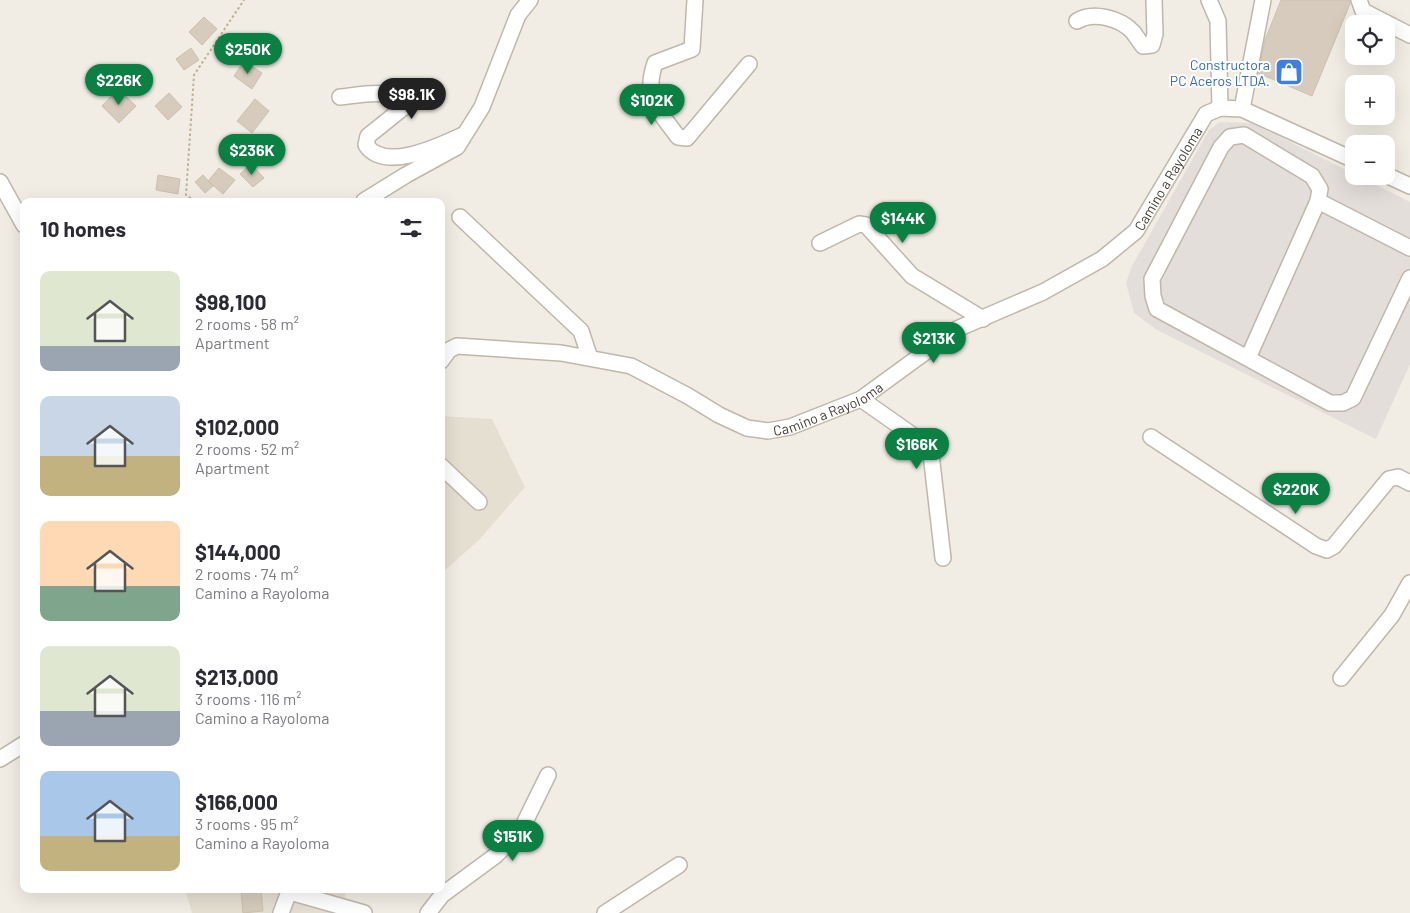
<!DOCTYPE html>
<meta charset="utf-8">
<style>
:root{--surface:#fff;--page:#f7f7f7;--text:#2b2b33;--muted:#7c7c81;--accent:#0b8043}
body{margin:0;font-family:Barlow,sans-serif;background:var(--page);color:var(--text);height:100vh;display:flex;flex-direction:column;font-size:19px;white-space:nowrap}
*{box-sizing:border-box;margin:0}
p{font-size:16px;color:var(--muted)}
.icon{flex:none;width:28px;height:28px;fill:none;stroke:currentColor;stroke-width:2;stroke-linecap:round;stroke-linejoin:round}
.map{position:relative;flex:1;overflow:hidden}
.details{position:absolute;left:20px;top:198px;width:425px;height:695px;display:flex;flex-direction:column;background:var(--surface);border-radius:10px;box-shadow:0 5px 20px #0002}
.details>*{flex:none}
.tools{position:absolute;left:1345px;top:15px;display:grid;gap:10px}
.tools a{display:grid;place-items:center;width:50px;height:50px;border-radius:10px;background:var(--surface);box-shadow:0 5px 20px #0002;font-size:25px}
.price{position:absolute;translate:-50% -42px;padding:0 11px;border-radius:18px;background:var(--accent);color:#fff;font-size:16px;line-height:32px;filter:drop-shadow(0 1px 2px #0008)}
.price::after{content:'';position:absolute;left:50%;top:30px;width:15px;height:11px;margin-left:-8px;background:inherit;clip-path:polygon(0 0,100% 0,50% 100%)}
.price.selected{background:#222;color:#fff}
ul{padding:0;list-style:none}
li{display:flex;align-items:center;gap:15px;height:125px;padding:0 20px}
li span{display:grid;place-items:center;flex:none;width:140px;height:100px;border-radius:10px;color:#555}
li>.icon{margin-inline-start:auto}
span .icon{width:60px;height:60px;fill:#fffc;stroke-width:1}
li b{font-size:21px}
h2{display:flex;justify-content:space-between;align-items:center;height:60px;padding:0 20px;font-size:21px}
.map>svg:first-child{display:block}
</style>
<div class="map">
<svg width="1410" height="913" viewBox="0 0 1410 913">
<rect width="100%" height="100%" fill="#f1ede4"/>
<path fill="#e5dfd2" d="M441,416l51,3 33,68 -45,52 -39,35z
M185,889h161l-3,24h-151z"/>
<path fill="#e3ded9" d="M1220,122l32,1 102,51v2h4l52,26v162l-34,75 -219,-109 -23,-17 -8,-30 6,-17 77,-136z"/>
<path fill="#eae2ce" d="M200,889h75v4z"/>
<path fill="#d6cbbd" stroke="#cdc0ad" d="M1281,0h69v4l-38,92 -54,-23 7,-33z
M204,17l13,12 -15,16 -13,-13z
M191,48l8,12 -15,10 -8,-11z
M244,61l18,12 -10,16 -18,-13z
M118,89l18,17 -17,17 -17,-17z
M169,93l13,14 -14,13 -13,-14z
M255,99l14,12 -17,22 -15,-12z
M251,164l13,14 -11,9 -13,-13z
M219,168l16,12 -12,14 -15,-13z
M158,175l22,4 -2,15 -22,-4z
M203,175l10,11 -8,7 -10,-11z
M241,889h20l2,22 -20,2z"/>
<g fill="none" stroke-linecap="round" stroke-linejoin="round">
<defs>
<g id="minor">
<path d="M695,0l-3,49 -37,14c-12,36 3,46 23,74l9,1 62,-74"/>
<path d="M1209,0l9,21 2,87"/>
<path d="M1359,0l4,11 47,24"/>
<path d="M1077,21c16,-10 43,-3 56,11 3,4 6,9 10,14l9,-1 3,-11 -1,-34"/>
<path d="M340,97c17,-1 57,-12 63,11l-35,28 -2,9c19,28 75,0 97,-10"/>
<path d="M1242,109l21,-109"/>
<path d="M1386,175l24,11"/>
<path d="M0,182l24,43"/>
<path d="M364,201l42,-26 51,-28 25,-40 36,-92 12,-15"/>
<path d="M1318,201l92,47"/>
<path d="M460,217l121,114 9,27"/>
<path d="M820,243l39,-19 7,1 46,51 71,43"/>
<path d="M1248,358l70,-157 2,-12 -8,-13 -68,-41 -14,2 -9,10 -69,132 1,17 4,13 173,94h13l10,-5 57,-120"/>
<path id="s1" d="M441,361l8,-11 8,-4 104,7 70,13 57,30 31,19 28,13 21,3 22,-4 71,-28 96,-70 86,-37 59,-33 34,-28 70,-117 14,-6 22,1 112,51"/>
<path d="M861,399l57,40 13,15 12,104"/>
<path d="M1151,437l165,109 11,4 7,-4 55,-67 9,-2 12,6"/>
<path d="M441,466l38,36"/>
<path d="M1341,678l51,-63 18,-32"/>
<path d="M0,759l24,-15"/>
<path d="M290,892l74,21"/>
<path d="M281,913l9,-24"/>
<path d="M428,913l14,-18 53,-39 25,-24 28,-57"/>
<path d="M605,913l74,-48"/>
</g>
</defs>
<use href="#minor" stroke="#bfb7aa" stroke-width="18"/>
<path stroke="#beb099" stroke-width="2" stroke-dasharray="2.5 2.5" stroke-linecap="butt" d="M195,201l-9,-6 8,-120 50,-75"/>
<use href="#minor" stroke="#fff" stroke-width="15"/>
</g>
<defs>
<symbol id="shop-square" viewBox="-11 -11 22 22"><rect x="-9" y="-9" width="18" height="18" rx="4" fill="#3f7fe0" stroke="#fff"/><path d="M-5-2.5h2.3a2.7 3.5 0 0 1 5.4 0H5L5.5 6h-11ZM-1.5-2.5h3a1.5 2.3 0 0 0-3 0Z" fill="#fff"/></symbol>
</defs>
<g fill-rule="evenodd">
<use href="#shop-square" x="1273" y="56" width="32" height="32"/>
</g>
<g text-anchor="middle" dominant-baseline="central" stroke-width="4" stroke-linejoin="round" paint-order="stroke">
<g font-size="14" fill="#366cbe" stroke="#fff" text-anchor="end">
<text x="1270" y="64">Constructora<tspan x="1270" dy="16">PC Aceros LTDA.</tspan></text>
</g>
<g font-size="14" fill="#433d34" stroke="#fff">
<text stroke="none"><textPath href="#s1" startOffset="835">Camino a Rayoloma</textPath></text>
<text stroke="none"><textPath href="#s1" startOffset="415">Camino a Rayoloma</textPath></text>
</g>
</g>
</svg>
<div class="tools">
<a><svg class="icon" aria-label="locate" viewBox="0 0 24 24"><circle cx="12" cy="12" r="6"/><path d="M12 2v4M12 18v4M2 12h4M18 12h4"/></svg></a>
<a>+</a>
<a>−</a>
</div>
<b class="price" style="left:248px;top:75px">$250K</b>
<b class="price" style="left:119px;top:106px">$226K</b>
<b class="price selected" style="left:412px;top:120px">$98.1K</b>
<b class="price" style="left:652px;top:126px">$102K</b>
<b class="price" style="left:252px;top:176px">$236K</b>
<b class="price" style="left:903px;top:244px">$144K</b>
<b class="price" style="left:934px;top:364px">$213K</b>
<b class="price" style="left:917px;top:470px">$166K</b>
<b class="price" style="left:1296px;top:515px">$220K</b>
<b class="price" style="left:513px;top:862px">$151K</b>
<section class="details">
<h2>10 homes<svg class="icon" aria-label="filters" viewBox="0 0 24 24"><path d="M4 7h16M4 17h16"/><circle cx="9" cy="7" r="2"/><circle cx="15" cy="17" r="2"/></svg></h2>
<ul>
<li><span style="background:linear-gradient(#dfe7d0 75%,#9aa5b1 0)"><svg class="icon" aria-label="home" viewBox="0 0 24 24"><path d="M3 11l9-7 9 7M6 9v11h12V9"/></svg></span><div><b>$98,100</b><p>2 rooms · 58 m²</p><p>Apartment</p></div></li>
<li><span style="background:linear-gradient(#c9d6e8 60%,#c2b280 0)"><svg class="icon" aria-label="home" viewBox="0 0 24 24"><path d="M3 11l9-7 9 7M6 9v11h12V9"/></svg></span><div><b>$102,000</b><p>2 rooms · 52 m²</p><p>Apartment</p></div></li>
<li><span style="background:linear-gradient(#ffd9b3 65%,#7fa58c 0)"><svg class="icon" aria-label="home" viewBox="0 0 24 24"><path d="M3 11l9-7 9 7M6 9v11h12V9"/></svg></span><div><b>$144,000</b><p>2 rooms · 74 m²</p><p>Camino a Rayoloma</p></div></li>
<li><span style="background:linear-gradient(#dfe7d0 65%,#9aa5b1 0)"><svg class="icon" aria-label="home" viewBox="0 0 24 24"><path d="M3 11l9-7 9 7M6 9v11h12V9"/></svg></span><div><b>$213,000</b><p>3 rooms · 116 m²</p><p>Camino a Rayoloma</p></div></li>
<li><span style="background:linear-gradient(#a9c7e8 65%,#c2b280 0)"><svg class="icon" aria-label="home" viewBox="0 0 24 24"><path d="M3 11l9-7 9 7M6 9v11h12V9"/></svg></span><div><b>$166,000</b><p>3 rooms · 95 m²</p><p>Camino a Rayoloma</p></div></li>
</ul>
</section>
</div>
